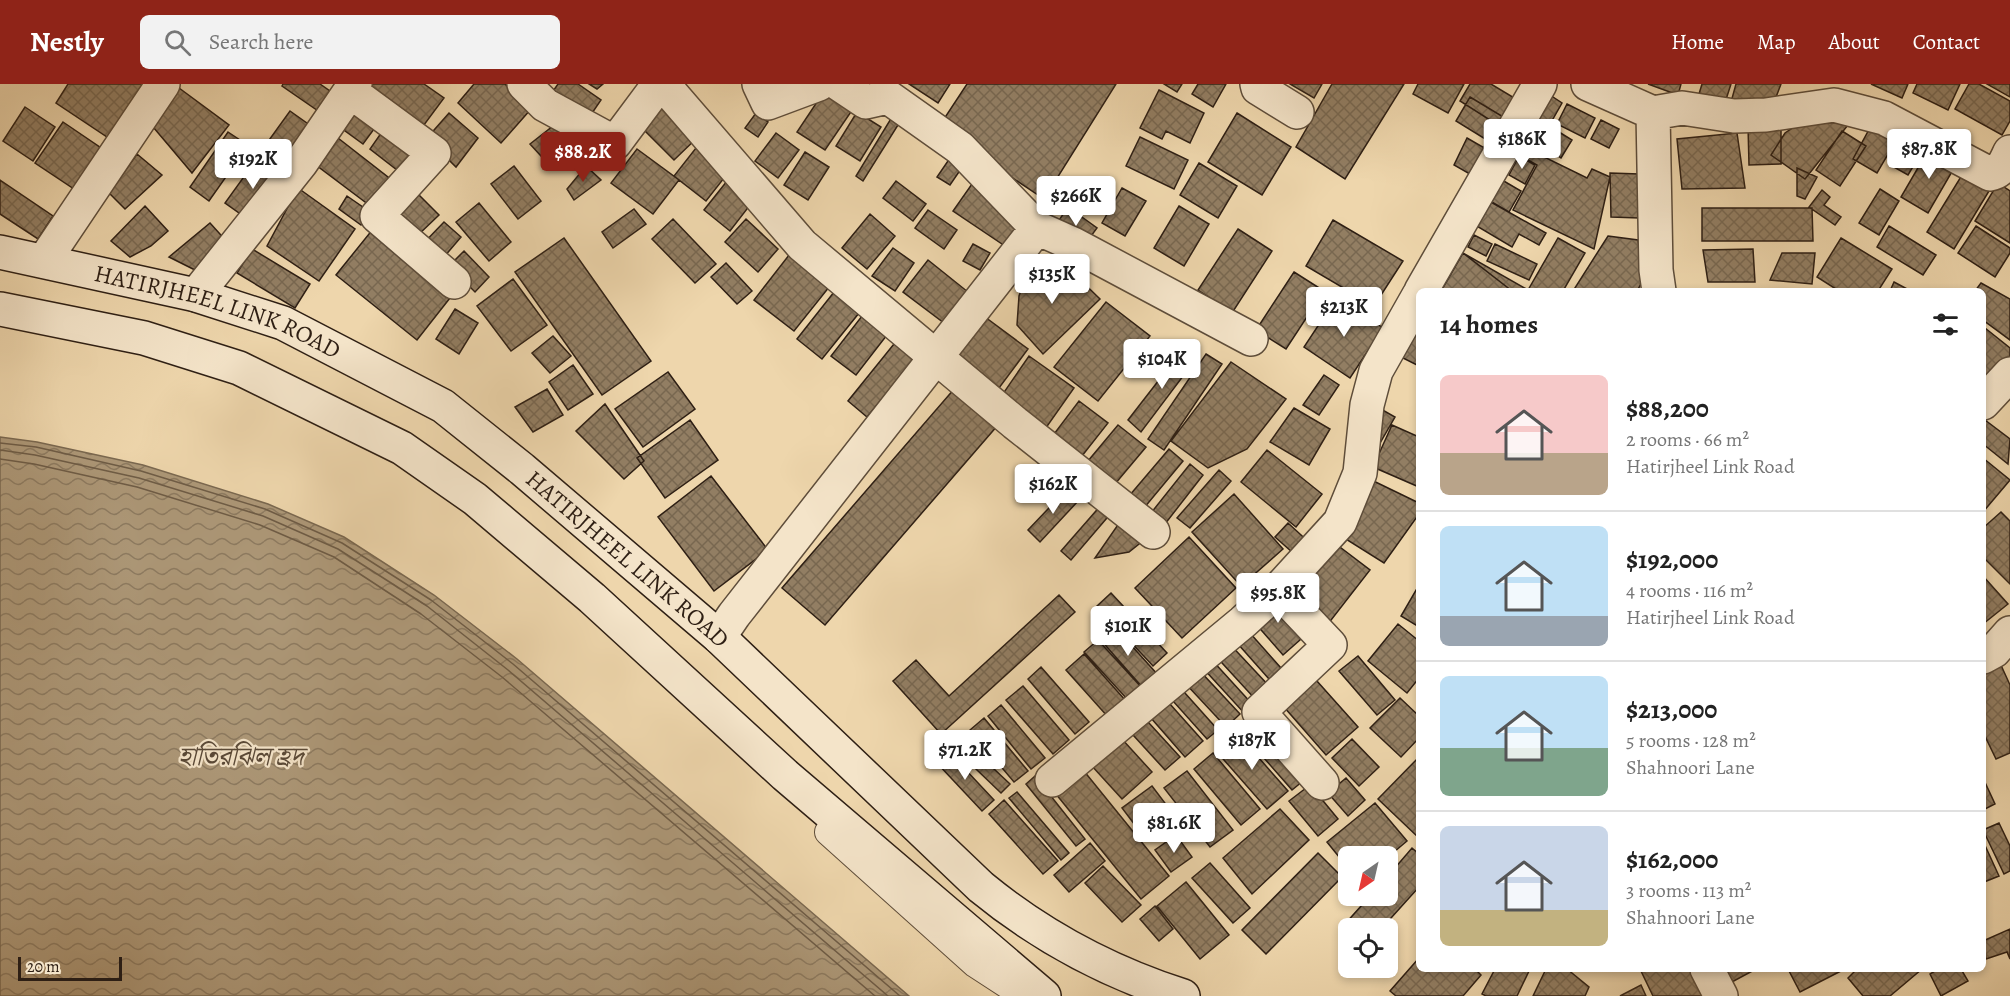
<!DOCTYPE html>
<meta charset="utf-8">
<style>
:root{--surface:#fff;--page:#f2f2f2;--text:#222;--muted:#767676;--line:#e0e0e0;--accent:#8f2418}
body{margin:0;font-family:Alegreya,"Noto Serif Bengali",serif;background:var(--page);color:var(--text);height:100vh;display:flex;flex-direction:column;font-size:22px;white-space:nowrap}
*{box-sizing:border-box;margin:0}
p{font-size:20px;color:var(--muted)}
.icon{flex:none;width:33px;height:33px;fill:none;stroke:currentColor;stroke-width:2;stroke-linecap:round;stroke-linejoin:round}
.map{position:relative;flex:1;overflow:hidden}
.drawer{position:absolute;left:1416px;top:204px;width:570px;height:684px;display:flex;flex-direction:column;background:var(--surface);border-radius:9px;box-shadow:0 3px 9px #0003}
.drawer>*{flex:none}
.needle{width:39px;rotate:214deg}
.buttons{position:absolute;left:1338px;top:762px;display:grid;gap:12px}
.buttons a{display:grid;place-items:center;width:60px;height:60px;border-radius:9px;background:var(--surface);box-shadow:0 3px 9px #0003;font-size:30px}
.scale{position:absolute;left:18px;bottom:15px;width:104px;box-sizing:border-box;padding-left:6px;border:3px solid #2e1f14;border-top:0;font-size:16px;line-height:21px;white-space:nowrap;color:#2e1f14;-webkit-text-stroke:4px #f4e4c9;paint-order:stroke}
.price{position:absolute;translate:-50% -51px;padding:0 14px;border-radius:6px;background:#fff;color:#222;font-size:20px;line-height:39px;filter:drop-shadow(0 2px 3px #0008)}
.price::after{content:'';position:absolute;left:50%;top:36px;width:18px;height:14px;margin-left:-9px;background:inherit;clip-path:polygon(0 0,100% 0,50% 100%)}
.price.current{background:var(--accent);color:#fff}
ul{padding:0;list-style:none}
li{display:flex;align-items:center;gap:18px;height:150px;padding:0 24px}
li+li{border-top:2px solid var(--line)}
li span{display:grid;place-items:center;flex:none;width:168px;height:120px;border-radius:9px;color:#555}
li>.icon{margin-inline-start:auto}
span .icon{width:72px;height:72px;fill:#fffc;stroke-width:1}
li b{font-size:26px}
h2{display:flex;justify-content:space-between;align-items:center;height:72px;padding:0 24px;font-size:26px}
header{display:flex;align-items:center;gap:36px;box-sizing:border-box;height:84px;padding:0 30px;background:var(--accent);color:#fff}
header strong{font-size:28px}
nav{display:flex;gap:33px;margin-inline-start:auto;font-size:21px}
.search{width:420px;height:54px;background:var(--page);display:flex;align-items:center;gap:15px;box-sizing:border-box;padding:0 21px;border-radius:9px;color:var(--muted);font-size:22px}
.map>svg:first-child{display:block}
</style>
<header>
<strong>Nestly</strong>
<div class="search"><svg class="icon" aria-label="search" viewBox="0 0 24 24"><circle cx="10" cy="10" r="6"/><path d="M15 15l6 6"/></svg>Search here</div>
<nav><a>Home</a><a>Map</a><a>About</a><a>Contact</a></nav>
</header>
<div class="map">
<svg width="2010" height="912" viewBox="0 0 2010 912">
<defs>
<pattern id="water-waves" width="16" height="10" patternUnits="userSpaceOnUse" patternTransform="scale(1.5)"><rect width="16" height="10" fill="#ad9878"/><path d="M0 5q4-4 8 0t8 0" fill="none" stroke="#8d7b61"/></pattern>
<pattern id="building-cross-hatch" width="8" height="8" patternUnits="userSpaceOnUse" patternTransform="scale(1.5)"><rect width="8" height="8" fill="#927e63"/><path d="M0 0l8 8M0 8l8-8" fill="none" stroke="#786750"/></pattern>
</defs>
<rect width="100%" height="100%" fill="#eed6ac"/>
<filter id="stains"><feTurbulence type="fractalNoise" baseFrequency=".00333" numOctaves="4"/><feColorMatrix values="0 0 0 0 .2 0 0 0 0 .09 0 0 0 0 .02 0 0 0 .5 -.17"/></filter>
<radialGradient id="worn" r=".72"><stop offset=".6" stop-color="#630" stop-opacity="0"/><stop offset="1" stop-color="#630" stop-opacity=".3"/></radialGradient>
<path fill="url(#water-waves)" stroke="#7a6850" stroke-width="1.5" d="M0,353l37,5 106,23 125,39 76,33 90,58 83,64 392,337h-909z"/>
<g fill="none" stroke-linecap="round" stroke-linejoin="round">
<path stroke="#6e5c46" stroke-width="1.5" d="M0,359l36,4 105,24 124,38 77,34 89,57 82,64 387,332
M0,366l35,5 104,23 124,38 75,33 89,57 81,64 380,326
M0,375l34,5 103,23 123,38 74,32 87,57 81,63 373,319"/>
</g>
<path fill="url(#building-cross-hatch)" stroke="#2e1f14" stroke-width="1.5" d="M68,0h94l-43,61 -63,-42z
M283,0h37l17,12 -13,19 -42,-29z
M359,0h65l20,14 -26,35z
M474,0h31l26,25 -30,34 -43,-40z
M558,0h20l23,16 -15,22 -35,-28z
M589,0h14l-6,5z
M829,0l30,16 -34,50 -28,-18z
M909,0h41l-12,19z
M967,0h149l-72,115 -106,-71z
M1164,0h18l-5,8z
M1198,0h28l-13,23 -21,-13z
M1290,0h32l-8,14z
M1332,0h72l-59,95 -49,-32z
M1418,0h46l-16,29 -35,-19z
M1470,0h21l30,18 -17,27 -44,-28z
M1648,0h33l-3,11z
M1702,0h29l-9,28 -26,-8z
M1736,0h45l-11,29h-42z
M1871,0h37l-6,14z
M1917,0h43l-12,26 -35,-17z
M1969,0h10l31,17v20l-8,14 -47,-26z
M1987,0h23v13z
M175,1l54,40 -37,48 -44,-52z
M1159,6l45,23 -14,30 -24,-12 -4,8 -22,-11z
M1550,11l12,8 -17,30 -13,-7z
M1470,13l35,21 -15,24 -34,-21z
M666,15l35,35 -27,26 -35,-35z
M354,17l26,20 -17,23 -26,-19z
M1567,20l28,14 -10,20 -28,-14z
M25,23l30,20 -22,34 -30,-20z
M290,27l28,20 -26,36 -28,-20z
M857,28l24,15 -21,34 -24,-15z
M895,28l8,5 -40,64 -7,-5z
M1816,28l40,3 -51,64 -34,-24 14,-22z
M449,29l29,25 -22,29 -29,-29z
M756,29l12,9 -10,15 -13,-9z
M1237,29l54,34 -29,48 -54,-33z
M1601,36l18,9 -10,19 -18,-9z
M63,38l47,32 -27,41 -48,-32z
M1872,40l25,15 -20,34 -24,-14z
M1781,41v39l-32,1 -1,-39z
M386,42l38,30 -18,21 -36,-28z
M553,42l21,20 -22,22 -22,-24z
M1523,43l24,12 -7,16 47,23 5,-9 18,8 -16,72 -81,-39 24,-45 -26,-15z
M329,47l64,50 -20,27 -65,-49z
M1842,47l24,15 -26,40 -24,-16z
M228,48l27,18 -6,9 -7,-5 -33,47 -19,-14z
M1559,48l13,8 -11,18 -12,-8z
M776,49l23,17 -21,28 -23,-17z
M1737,49l8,55 -63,1 -5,-50z
M1910,52l16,9 -18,30 -16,-9z
M1140,53l48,23 -14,29 -48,-23z
M1467,54l21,12 -13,27 -21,-12z
M1930,63l27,16 -29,50 -27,-16z
M696,64l32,25 -22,28 -32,-25z
M637,65l42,31 -26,34 -42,-31z
M805,68l24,15 -21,33 -24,-15z
M137,70l25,21 -37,34 -16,-16z
M1519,72l16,9 -10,19 -16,-9z
M950,74l13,8 -13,19 -13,-8z
M256,76l25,18 -32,42 -24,-17z
M1199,79l38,23 -19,32 -38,-23z
M514,82l27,35 -23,18 -27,-35z
M586,82l15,14 -27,20 -7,-11z
M1797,84l20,9 -12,22 -8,-3z
M1610,89l29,1v44l-28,-1z
M979,90l51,34 -25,38 -52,-35z
M1962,91l27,16 -35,58 -27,-17z
M731,92l26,20 -27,35 -26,-21z
M0,96l53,36 -15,23 -38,-25z
M1502,96l19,11 -12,21 -19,-11z
M896,97l30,23 -13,17 -30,-23z
M1998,99l12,8v52l-35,-22z
M411,103l28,28 -23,22 -27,-29z
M298,104l57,41 -36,52 -52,-35z
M1122,104l24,13 -21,35 -23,-13z
M1880,105l19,12 -20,34 -20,-12z
M1822,106l8,7 -6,8 17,12 -6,8 -26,-18z
M347,112l23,16 -9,13 -22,-16z
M1489,117l57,32 -7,12 -20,-11 -7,13 -37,-22z
M479,119l32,39 -22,19 -33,-39z
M145,122l23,25 -17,15 -21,11 -19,-16z
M1179,122l30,18 -25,42 -30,-18z
M1068,123l29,21 -14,19 -28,-21z
M1702,124h110l1,33h-111z
M634,125l12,15 -33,24 -11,-16z
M928,126l29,20 -13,19 -29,-21z
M870,130l25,22 -28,33 -25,-21z
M673,135l43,45 -21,19 -43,-44z
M746,135l32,30 -20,23 -33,-30z
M1333,136l70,41 -29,45 -68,-40z
M444,138l17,15 -23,27 -19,-16z
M210,139l19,21 -26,30 -34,-17z
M377,140l80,65 -40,51 -81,-65z
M1889,142l47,29 -13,20 -46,-28z
M1976,142l34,22v5l-15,24 -37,-24z
M1238,145l34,22 -40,62 -34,-23z
M1474,151l18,9 -6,12 -18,-9z
M1608,152l30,4 6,39 -7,12h-64z
M564,154l87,123 -49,34 -87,-123z
M1558,154l27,15 -22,38h-122l22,-38 65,37z
M1841,154l51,31 -14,22h-39l-22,-14z
M973,160l17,9 -10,17 -17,-9z
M1495,160l42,20 -8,16 -42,-19z
M893,164l21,15 -19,28 -23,-15z
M252,165l58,35 -15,24 -58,-35z
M1753,165l2,33h-47l-5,-32z
M793,166l41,31 -40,50 -40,-31z
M464,167l25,26 -14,15 -26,-26z
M1463,169l49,38h-71z
M1782,169h33l-3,31 -42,-4z
M928,176l40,32 -24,31 -41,-31z
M726,179l26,28 -15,13 -26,-27z
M1064,180l36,35 -57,55 -26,-29 2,-29 9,-24z
M1294,188l30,19 -38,58 -30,-19z
M513,195l34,46 -36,26 -34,-45z
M1894,198l15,8 -1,1h-18z
M1981,199l29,16v41l-27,-20v-29h-8z
M1761,205v2h-48z
M834,208l25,21 -37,46 -25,-20z
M1337,213l46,31 -33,50 -46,-31z
M1106,218l44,34 -52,65 -44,-34z
M869,223l25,19 -38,49 -25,-19z
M455,225l23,14 -19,31 -23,-15z
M981,230l47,35 -32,43 -47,-35z
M1419,232v50l-28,-14z
M1985,244l25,20v14l-27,28z
M902,250l20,17 -55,66 -19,-16z
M553,252l18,20 -21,17 -18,-20z
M1183,265l13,10 -55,73 -13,-12z
M1206,270l16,10 -58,86 -16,-11z
M1029,272l45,32 -31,44 -45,-31z
M1231,278l55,37 -39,50 -39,19 -37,-27z
M573,281l20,29 -25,16 -19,-28z
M668,288l27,37 -52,38 -28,-38z
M1324,291l15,10 -20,30 -16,-10z
M961,297l43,37 -179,207 -43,-37z
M547,305l16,26 -30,17 -18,-25z
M1079,317l29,22 -26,33 -28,-22z
M605,320l39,57 -20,18 -48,-48z
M1372,320l23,13 -23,40z
M1294,324l36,21 -21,36 -39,-23z
M690,336l28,40 -53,38 -28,-40z
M1985,336l25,19 -2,25 -25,-20z
M1118,341l28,22 -31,37 -27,-23z
M1392,341l27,12v50l-46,-20z
M1169,365l14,12 -44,53 -15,-12z
M1267,366l55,44 -26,33 -55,-45z
M1983,374l27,22 -27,32z
M1190,380l13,11 -38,49 -14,-11z
M1219,386l12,11 -41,47 -13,-10z
M1357,389l62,30v11l-35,49 -51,-32z
M711,392l57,74 -54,41 -56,-74z
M1067,405l12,11 -39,42 -12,-12z
M1234,410l49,55 -42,37 -49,-54z
M1102,420l10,8 -41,48 -10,-9z
M2001,428l9,9v63l-27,-27v-29z
M1124,432l25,20 -20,16 -34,6z
M1288,439l25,23 -12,14 -26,-23z
M1189,453l47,51 -54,50 -47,-50z
M1328,454l42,32 -42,54 -42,-33z
M1983,492l25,28 -25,20z
M1419,501v42l-18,-11z
M1274,508l35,40 -26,23 -35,-40z
M1111,509l56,60 -14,13 -56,-60z
M1059,511l16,17 -134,122 -48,-53 23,-21 33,36z
M1242,540l47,53 -12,11 -47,-53z
M1398,540l21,17v37l-12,15 -39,-32z
M1113,541l45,50 -15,13 -44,-50z
M1098,556l44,48 -14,12 -44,-48z
M1226,556l44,47 -14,13 -44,-48z
M1995,568l15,33v68l-14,6 -13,-27v-73z
M1084,570l42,47 -18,16 -42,-47z
M1358,572l37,44 -18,15 -38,-44z
M1211,575l42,46 -8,9 -43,-47z
M1041,583l48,55 -14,12 -47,-55z
M1199,586l41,44 -14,13 -41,-44z
M1308,587l50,56 -32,28 -49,-56z
M1176,599l42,47 -11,9 -43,-48z
M1023,602l46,54 -16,14 -47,-54z
M1161,610l42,47 -18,16 -41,-47z
M1400,614l19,18v22l-18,19 -31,-29z
M1001,621l44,53 -14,11 -43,-53z
M1138,627l42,46 -15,13 -42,-46z
M984,634l44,53 -14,11 -44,-52z
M1254,641l49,56 -11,9 -49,-56z
M1111,643l41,45 -30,27 -41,-45z
M1237,649l51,58 -21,18 -50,-57z
M961,654l49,46 -9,9 -48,-46z
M1352,655l27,28 -20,19 -27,-28z
M948,667l46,49 -12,11 -46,-49z
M1213,669l47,56 -19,16 -47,-56z
M1071,671l98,121 -28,23 -98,-121z
M1419,673v81l-41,-39z
M1187,687l46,59 -23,17 -46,-59z
M1035,692l50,63 -9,7 -50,-62z
M1346,694l19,22 -17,16 -20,-23z
M1983,694l12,26 -12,6z
M1310,701l28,34 -20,17 -29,-35z
M1152,702l25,33 -30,22 -25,-33z
M1017,708l52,61 -8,7 -52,-62z
M1004,716l54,61 -15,13 -54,-60z
M1375,719l32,38 -19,16 -40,-1v12l-21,-26z
M1280,725l29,31 -57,54 -29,-36z
M1999,739l11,23v25l-6,3 -21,-44z
M1176,751l16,22 -21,15 -16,-22z
M1983,757l16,35 -15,6 -1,-1z
M1090,759l15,18 -36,31 -15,-17z
M1412,764l7,6v33l-37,41h-32l-5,-4 25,-28h18v-20z
M1318,769l24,24 -76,77 -24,-24z
M1210,779l40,45 -17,15 -41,-45z
M1103,782l38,39 -19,17 -37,-39z
M1186,798l43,53 -29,24 -43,-53z
M1155,822l18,23 -14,12 -19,-22z
M2010,845v30l-3,-7 -21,7 -3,-18z
M1419,874v11h56l6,6 -18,21h-67l-6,-5z
M1495,885h35l-13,27h-31l-4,-2z
M1546,885h21l22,18 -4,9h-52z
M1640,885h52l14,27h-53z
M1725,885h31l-24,13z
M1788,885h53v2l-41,21z
M1852,885h70l-32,27h-27l-15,-18 6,-6z
M1938,885h23l7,12 -27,15 -11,-22z
M1641,901l5,11h-26z"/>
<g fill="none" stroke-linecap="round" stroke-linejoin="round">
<defs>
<path id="pedestrian" d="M828,748l147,132 49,32"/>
<path id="minor" d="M524,0l21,21 70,38 44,-59
M663,0l139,161 213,178 138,109
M759,0l9,19 51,-19
M839,0l27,18 22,-5 72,51 77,80 36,16 178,95
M1257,0l1,4 39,24
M1588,0l65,29
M351,8l83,61 -57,63 77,66
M1653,29l29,-5 52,8 32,-1 68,-10 50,13 106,56c12,-2 15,-12 20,-22
M1653,29l3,157 3,21
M44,177l119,-177
M1421,207l119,-207
M196,211l105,-132 54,-79
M1983,319l27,-29
M1278,506l52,55 -71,67 63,71
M719,553l15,-22 303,-387
M1983,573l11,-6 16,-18
M1052,696l191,-158 35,-32 62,-68 20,-49 7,-68 9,-34 43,-76
M1707,885l14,27"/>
<g id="secondary">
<path id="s1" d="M0,168l196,43 87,28 160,83 79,63 197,168 262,250c61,50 127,85 202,109"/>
<path d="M0,225l144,29 95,30 163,80 73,51 117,99 193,177 259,221"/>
</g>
</defs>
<use href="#pedestrian" stroke="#5e4d3a" stroke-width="28"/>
<use href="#minor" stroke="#5e4d3a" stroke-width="36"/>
<use href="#secondary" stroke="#2e1f14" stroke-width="36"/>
<use href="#pedestrian" stroke="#f4e4c9" stroke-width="26"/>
<use href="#minor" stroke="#f4e4c9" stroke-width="33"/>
<use href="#secondary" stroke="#f4e4c9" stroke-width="33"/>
</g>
<g text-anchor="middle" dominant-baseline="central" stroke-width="4.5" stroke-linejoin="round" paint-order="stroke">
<g font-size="24" fill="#2e1f14" stroke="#f4e4c9">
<text stroke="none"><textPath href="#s1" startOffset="226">HATIRJHEEL LINK ROAD</textPath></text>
<text stroke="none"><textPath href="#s1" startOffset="712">HATIRJHEEL LINK ROAD</textPath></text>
</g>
<g font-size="26" font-style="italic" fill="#5a4937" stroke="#f4e4c9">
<text x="241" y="672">হাতিরঝিল হ্রদ</text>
</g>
</g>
<rect width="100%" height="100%" filter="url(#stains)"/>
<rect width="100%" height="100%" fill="url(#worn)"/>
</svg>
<div class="buttons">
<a><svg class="needle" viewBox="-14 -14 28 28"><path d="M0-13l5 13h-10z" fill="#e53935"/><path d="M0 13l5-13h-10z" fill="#767676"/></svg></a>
<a><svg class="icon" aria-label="locate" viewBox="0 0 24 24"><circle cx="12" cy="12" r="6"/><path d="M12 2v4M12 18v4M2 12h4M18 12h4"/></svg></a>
</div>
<div class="scale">20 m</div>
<b class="price" style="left:1522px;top:86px">$186K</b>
<b class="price" style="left:1929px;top:96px">$87.8K</b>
<b class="price current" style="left:583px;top:99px">$88.2K</b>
<b class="price" style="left:253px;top:106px">$192K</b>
<b class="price" style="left:1076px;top:143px">$266K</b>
<b class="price" style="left:1052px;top:221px">$135K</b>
<b class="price" style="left:1344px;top:254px">$213K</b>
<b class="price" style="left:1162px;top:306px">$104K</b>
<b class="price" style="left:1053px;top:431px">$162K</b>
<b class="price" style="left:1278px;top:540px">$95.8K</b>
<b class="price" style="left:1128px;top:573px">$101K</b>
<b class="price" style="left:1252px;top:687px">$187K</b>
<b class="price" style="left:965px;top:697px">$71.2K</b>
<b class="price" style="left:1174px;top:770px">$81.6K</b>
<section class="drawer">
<h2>14 homes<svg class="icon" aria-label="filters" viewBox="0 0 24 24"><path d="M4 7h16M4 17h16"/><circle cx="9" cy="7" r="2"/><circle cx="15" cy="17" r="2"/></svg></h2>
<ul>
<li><span style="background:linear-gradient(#f6c9c9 65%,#b9a48a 0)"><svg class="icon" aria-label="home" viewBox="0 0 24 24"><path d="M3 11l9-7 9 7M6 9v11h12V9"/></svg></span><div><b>$88,200</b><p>2 rooms · 66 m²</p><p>Hatirjheel Link Road</p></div></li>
<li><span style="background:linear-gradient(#bfe0f5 75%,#9aa5b1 0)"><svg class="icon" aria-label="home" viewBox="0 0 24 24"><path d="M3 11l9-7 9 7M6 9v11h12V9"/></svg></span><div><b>$192,000</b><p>4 rooms · 116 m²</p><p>Hatirjheel Link Road</p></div></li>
<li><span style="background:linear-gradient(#bfe0f5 60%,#7fa58c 0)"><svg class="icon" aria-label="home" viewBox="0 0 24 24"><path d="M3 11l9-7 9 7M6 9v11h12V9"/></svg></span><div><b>$213,000</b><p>5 rooms · 128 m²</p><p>Shahnoori Lane</p></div></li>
<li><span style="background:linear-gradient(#c9d6e8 70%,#c2b280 0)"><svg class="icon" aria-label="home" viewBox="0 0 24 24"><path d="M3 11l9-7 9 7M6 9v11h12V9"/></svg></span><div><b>$162,000</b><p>3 rooms · 113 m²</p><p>Shahnoori Lane</p></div></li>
</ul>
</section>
</div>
